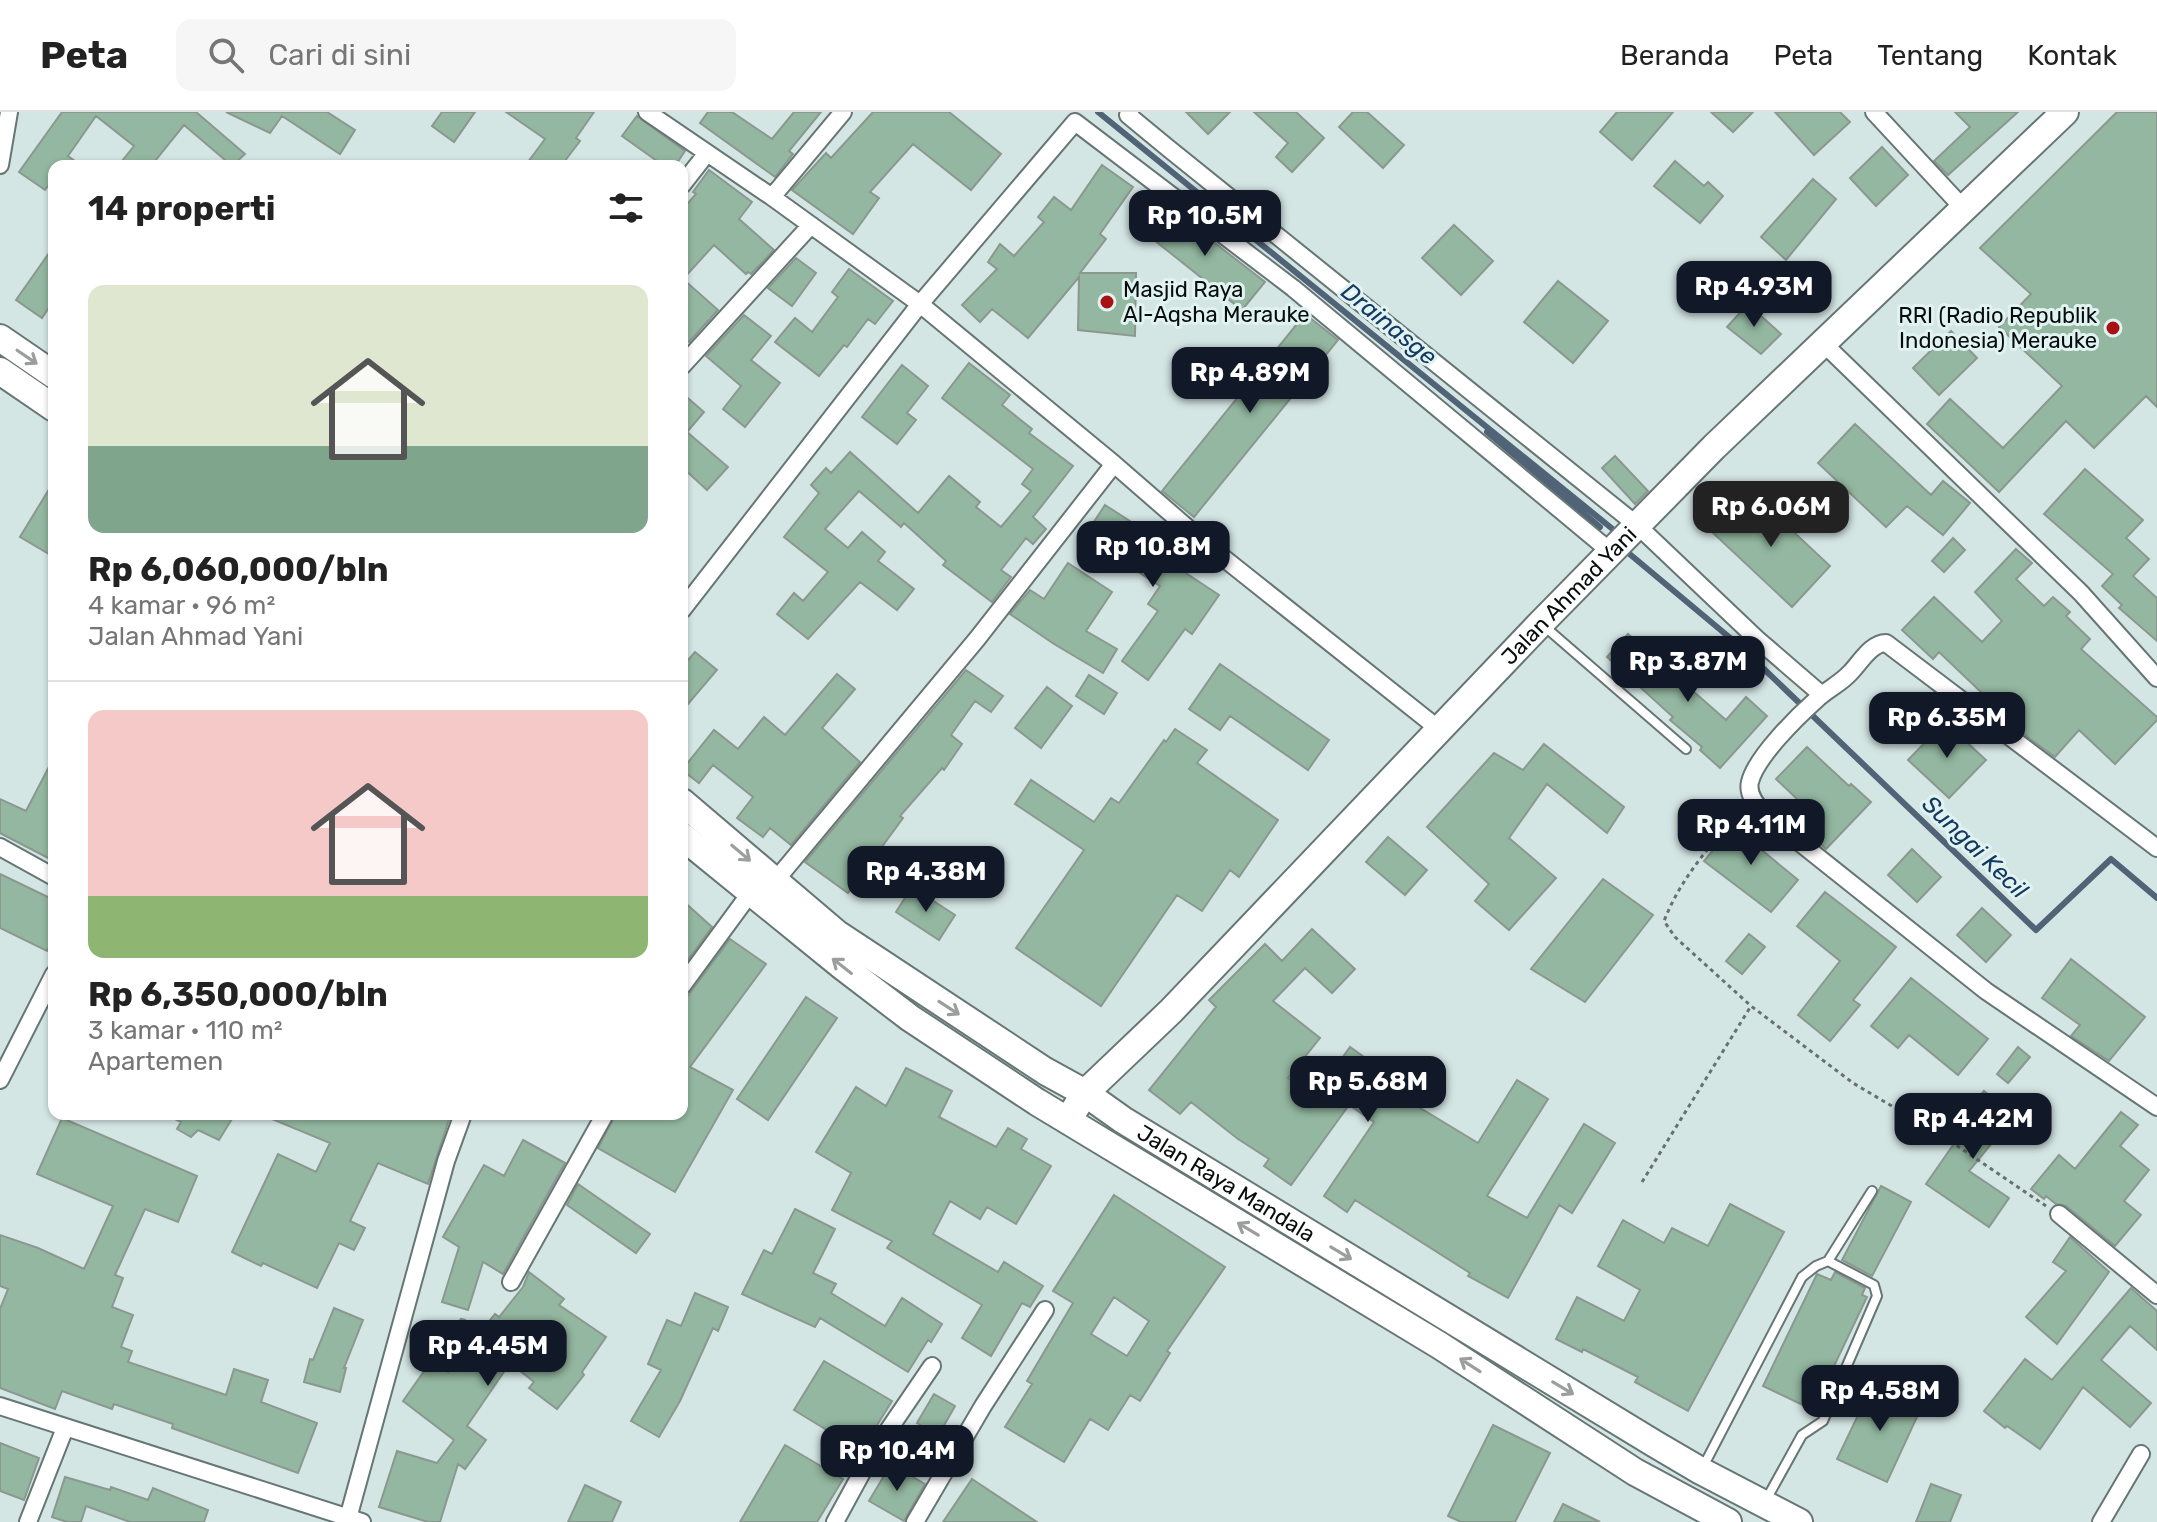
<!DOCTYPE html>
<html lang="id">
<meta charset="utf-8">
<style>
:root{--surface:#fff;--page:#f6f6f6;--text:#222;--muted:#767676;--line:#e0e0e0;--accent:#111827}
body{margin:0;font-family:Rubik,sans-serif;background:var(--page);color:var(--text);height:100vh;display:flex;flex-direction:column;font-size:30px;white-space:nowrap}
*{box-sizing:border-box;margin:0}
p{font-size:26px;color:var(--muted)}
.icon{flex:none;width:44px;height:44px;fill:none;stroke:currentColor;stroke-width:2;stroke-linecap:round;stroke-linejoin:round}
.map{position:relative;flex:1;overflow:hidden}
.details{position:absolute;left:48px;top:48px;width:640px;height:960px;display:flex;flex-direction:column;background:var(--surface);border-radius:16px;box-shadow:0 2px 6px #0004}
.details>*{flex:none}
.price{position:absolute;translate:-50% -68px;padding:0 18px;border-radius:16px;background:var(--accent);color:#fff;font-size:26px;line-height:52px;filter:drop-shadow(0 2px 4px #0008)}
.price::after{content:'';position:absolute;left:50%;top:48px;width:24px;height:18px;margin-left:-12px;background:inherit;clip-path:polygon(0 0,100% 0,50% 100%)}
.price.active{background:#222;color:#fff}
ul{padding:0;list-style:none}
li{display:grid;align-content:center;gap:16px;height:424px;padding:0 40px}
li+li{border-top:2px solid var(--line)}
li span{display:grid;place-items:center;height:248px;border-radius:16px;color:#555}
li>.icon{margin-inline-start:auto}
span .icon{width:144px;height:144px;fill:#fffc;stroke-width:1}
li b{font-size:34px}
h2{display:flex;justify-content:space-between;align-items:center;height:96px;padding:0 40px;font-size:34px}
header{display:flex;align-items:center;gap:48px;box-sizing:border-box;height:112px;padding:0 40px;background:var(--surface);border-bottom:2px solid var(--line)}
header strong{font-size:38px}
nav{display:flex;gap:44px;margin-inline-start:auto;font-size:28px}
.search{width:560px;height:72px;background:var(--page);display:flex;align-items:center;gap:20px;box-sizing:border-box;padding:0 28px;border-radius:16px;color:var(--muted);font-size:30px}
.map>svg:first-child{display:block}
</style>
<header>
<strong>Peta</strong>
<div class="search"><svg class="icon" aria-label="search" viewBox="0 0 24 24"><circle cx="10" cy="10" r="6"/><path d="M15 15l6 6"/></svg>Cari di sini</div>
<nav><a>Beranda</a><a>Peta</a><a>Tentang</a><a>Kontak</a></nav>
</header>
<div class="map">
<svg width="2157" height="1410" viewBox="0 0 2157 1410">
<rect width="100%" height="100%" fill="#d4e6e4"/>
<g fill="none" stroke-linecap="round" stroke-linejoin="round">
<path stroke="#516477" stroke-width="6" d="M1098,0l522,423
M1487,320l113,95
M1626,439l115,96 295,283 75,-71 46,39"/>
</g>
<path fill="#93b7a0" stroke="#8b988f" stroke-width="2" fill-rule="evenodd" d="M62,0h134l49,42 -13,12 -48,-41 -33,41h-33l16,-20 -38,-30 -28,40 14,10h-28v12l-9,12 -26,-18z
M226,0h101l28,18 -15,24 -58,-38 -12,17z
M442,0h33l-21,30 -22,-16z
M506,0h88l-18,26 4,3 -19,25h-36l20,-27z
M708,0h24l40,27 22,-27h27l-32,39 4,3 -18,23 -75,-54z
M873,0h76l52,42 -30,36 -58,-46 -43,48 9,6 -26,36 -61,-44 34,-37 5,5z
M1186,0h44l-22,22z
M1254,0h42l28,26 -32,34 -16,-15 12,-14z
M1353,0h14l37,33 -21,23 -44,-41z
M1617,0h56l-41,48 -32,-28z
M1711,0h42l-20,20z
M1775,0h65l10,10 -36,33z
M1955,0h63l-70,63 -14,-14 36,-34z
M2117,0h40v295l-11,-11 -52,52 -28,-27 -67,71 -72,-68 23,-25 53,49 59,-62 -63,-59 32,-33 -51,-46z
M637,4l48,35 -10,15h-11l-42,-30z
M1882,35l26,28 -32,31 -26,-28z
M1675,49l29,25 4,-4 15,14 -23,27 -46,-37z
M1102,53l31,22 -33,47 6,5 -26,34h56l-1,63 -57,-6 1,-53 -51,61 -36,-29 -12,13 -18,-17 35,-36 -9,-7 12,-18 14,12 30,-34 -6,-5 16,-20 17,13z
M709,58l43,32 -13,17 35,31 -23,24 -3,-2 -2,2 -32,-29 -31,34 35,31 -29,32 -7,-5v-127l14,-16 -3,-2z
M1813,67l23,20 -50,61 -25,-23z
M1166,93l99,77 -23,28 -98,-78z
M1454,113l39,36 -32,34 -39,-37z
M54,134v54l-12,18 -26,-18z
M796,146l20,15 -24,33 -24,-18z
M849,157l44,32 -18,23 -7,-5 -21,28 -3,-2 -25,31 -44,-34 20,-24 17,14 26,-35 -6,-5z
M1558,169l50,40 -35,42 -49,-41z
M1748,192l33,30 -20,20 -34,-27z
M1305,202l33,26 -144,177 -32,-26z
M744,203l27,21 -20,24 29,23 -35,44 -22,-18 18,-23 -35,-30z
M1951,219l26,27 -38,37 -26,-27z
M969,251l41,32 -8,10 30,24 -3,4 44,33 -40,51 13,12 -13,15 -7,-6 -25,32 10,7 -19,25 -49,-37 3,-4 -42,-38 -3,4 -42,-36 -34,38 23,19 14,-16 23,20 -7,9 36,28 -17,21 -37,-28 -52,57 -31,-25 17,-21 9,8 25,-29 -44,-35 35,-44 -8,-8 15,-17 5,5 19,-21 68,61 31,-37 31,26 -4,5 25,20 30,-36 -9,-7 11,-15 -91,-71z
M902,253l26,21 -21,27 9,7 -19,24 -35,-27z
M682,281l22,19 -17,20 41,35 -21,23 -25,-23z
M1855,312l76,71 12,-14 27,22 -27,32 -36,-29 -21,21 -68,-64z
M1615,344l33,35 -13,13 -33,-36z
M2085,357l58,51 -17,18 23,21 -16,17 24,22v43l-38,-33 3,-3 -20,-19 11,-12 -69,-60z
M54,369v76l-34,-20z
M1750,379l80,75 -38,41 -80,-75z
M1105,393l59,38 -7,11 62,41 -27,39 -7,-5 -37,51 -26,-19 36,-50 -10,-7 12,-18 -76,-49z
M1953,426l12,12 -21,22 -12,-11z
M2016,437l16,14 -16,16 28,27 9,-9 17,15 -4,4 24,23 -9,10 76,68v3l-42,44 -36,-34 -24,27 -26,-19 -90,-86 -6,7 -31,-29 32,-33 48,45 20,-21 -27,-29z
M1068,451l44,29 -26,39 31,18 -14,24 -49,-29 -44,-30 20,-24 14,9z
M1628,522l98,86 20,-23 21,19 -47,52 -20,-18 2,-3 -32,-27 3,-3 -66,-60z
M695,540l22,18 -35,41v-44z
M1220,552l109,76 -21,30 -78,-54 -10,14 -31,-21z
M966,558l37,26 -12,16 -16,-11 -24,34 11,9 -18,26 -2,-2 -42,48 3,2 -55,75 -43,-31z
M837,562l18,15 -33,39 38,34 -69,83 -21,-17 -7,9 -26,-19 16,-21 -40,-32 -14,18 -17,-13 32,-40 24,19 26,-32 21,18z
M1089,563l28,18 -13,21 -28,-18z
M1047,575l25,19 -31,42 -26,-20z
M1945,610l41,38 -37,38 -41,-38z
M1175,617l32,21 -10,13 81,57 -39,57 -9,-7 -28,41 -25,-16 -76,111 -85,-58 68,-98 -69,-46 16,-24 63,42 17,-24 8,5 45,-63 2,2z
M1544,632l80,63 -17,26 -60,-49 -38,54 47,40 -47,52 -34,-29 14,-17 -62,-57 67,-74 29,17z
M1807,635l42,39 2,-2 20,18 -45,47 -20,-18 12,-12 -42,-40z
M54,645v104l-54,-28v-34l26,12z
M1737,709l30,25 -4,5 35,29 -27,32 -67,-51z
M1388,725l39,33 -22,25 -39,-33z
M1912,737l29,28 -24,25 -29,-27z
M0,762l54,26v36l-7,15 -47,-23z
M1603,767l50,36 -68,87 -54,-33z
M912,775l43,28 -16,25 -43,-28z
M1825,780l71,55 -43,53 7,5 -30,36 -32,-26 42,-54 -43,-35z
M682,788l30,27 -28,38 -2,-1z
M1982,796l29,27 -25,27 -29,-27z
M1312,817l43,40 -23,24 -27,-25 -32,33 47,37 -32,40 27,18 35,-49 67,48 -5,8 66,40 39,-63 31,19 -61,97 40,22 57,-94 31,19 -43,70 -13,-8 -51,93 -40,-22 2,-3 -115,-73 -8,12 -23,-16 50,-74 -25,-17 -58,80 -27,-19 5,-7 -31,-20 -47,-37 -11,12 -31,-24 67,-83 -7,-7 56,-56 17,17z
M1749,822l16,13 -23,27 -16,-13z
M730,827l36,25 -76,103 43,23 -58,102 -77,-44 18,-34h66v-110z
M2071,847l74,58 -36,44 -38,-25 9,-11 -38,-27z
M1911,866l77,61 -30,36 -49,-40 -11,13 -27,-22z
M806,885l31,21 -69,102 -31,-21z
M2018,935l12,10 -22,26 -11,-9z
M906,956l46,23 -13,26 57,30 12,-19 19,11 -6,10 30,17 -35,58 -29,-17 -7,12 -30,-18 -17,33 65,38 6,-10 39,24 -13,21 -8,-4 -31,53 -29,-18 20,-33 -95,-57 5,-7 -60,-31 19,-37 -35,-21 40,-65 30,19z
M1984,979l31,24 -46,56 40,27 -20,29 -63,-43 34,-49 -7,-7z
M2121,1000l17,13 -18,21 29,24 -25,31 17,14 -26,31 -49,-40 -10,-2 -10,-8 -2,3 -13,-10 28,-34 16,14z
M165,1002h70l-16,26 -21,-10 -7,7 -14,-8 4,-7z
M260,1002h185l5,2 -22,68 -50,-21 -28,58 15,7 -11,22 -15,-7 -22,45 -54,-25 -2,3 -29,-14 46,-98 38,18 14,-29z
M62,1006l135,58 -19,46 -33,-13 -30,66 8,3 -11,29 21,8 -12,32 11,4 -4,11 98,33 8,-26 34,11 -7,22 56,21 -19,50 -126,-45 1,-4 -59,-20 -2,5 -50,-18 -7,18 -55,-21v-79l8,-20 -8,-3v-51l38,13 46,21 29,-63 -76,-32z
M523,1028l42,23 -62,111 -20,-12 -15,48 -26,-8 17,-55 -16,-10 41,-72 20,11z
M578,1072l72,50 -14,19 -69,-48z
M1881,1074l30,16 -39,74 -30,-16z
M1114,1083l111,72 -58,84 3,2 -30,48 -10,-6 -22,35 -18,-11 -26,43 -59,-35 27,-43 -5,-3 46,-78 -20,-12zM1114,1185l35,24 -22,35 -36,-22z
M1730,1092l54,28 -96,179 -53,-29 3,-5 -55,-28 -1,3 -26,-13 21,-42 47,24 16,-31 -42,-24 25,-46 41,23 8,-15 36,18z
M795,1097l40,20 -22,44 23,11 -5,9 54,33 17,-28 40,26 -11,18 -3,-2 -20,32 -88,-54 -5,9 -73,-33 22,-44 8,4z
M2070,1125l39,35 -52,72 -31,-27 40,-46 -13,-9z
M529,1160l35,27 -5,6 47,32 -24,35 2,3 -27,34 -28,-21 5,-6 -24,-19 -43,63 19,14 -21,29 -7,-5 -18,58h-12l-49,-15 18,-56 40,12 17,-23 -51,-39 58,-82 4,1 -17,53 47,-59 4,3 24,-30z
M1835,1160l30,16 -3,7 5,2 -54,113 -50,-24 54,-112 14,6z
M2131,1176l26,23v39l-27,-24 -29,34 50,43 -21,24 -47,-40 -43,62 -33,-23 -2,2 -21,-17 41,-52 27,21z
M695,1181l33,14 -10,24 -5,-3 -33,73 -21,36 -28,-16 30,-51 -13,-6 19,-44 14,6z
M334,1196l29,12 -19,48h2l-6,24 -36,-10 6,-23 3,1z
M824,1249l68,40 -31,50 -67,-41z
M1873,1272l49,22 -35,76 -50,-23z
M934,1282l21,12 -17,30 -21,-13z
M1493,1313l57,28 -35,69h-54l-13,-6z
M0,1331l39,15 -15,42 -24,-9z
M785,1333l58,34 -26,43h-77z
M891,1352l34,20 -21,37 -35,-20z
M65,1365l45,13 1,-3 37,13 5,-12 55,22 -4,12h-74l-44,-16 -5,16h-14l-15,-5z
M972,1367l65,43h-94z
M1931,1372l30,11 -11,27h-34z
M585,1373l36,17 -9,20h-44z
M1563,1392l37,18h-46z"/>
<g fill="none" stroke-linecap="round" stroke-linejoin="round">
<defs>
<path id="service" d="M1544,514l142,123
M1703,1355l99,-190 14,-11 12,-5 44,-70
M1766,1388l36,-65 21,-14 54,-125 -3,-11 -46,-24"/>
<path id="minor" d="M647,0l125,85 148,107 194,160 92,80 234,186
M1130,0l-2,3 40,33 470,378 119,113 65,56
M1874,0l90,97
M0,53l9,-53
M682,73l25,-32
M772,85l71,-85
M1822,230l259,251 76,85
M682,254l129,-141
M682,498l238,-306 155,-182 218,166 318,264
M0,735l54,30
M2157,736l-271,-205c-15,0 -26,20 -36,30 -10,11 -24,17 -34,27 -19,17 -60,57 -66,82 -3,12 6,23 14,32l222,177 171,116
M775,769l202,-242 137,-175
M682,874l69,-94
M0,968l54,-106
M2059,1102l98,81
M511,1170l94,-168
M0,1294l362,116
M28,1410l37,-94
M347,1410l99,-361 17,-47
M835,1410l37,-68 60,-88
M915,1410l68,-116 62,-96
M2101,1410l40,-68"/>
<g id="trunk">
<path d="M0,226l54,37"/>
<path d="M0,259l54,37"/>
<path id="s1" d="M682,690l154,131 209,138 40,22 38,27 532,324 46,27 98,51"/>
<path d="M682,724l160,130 68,52 127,84 402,243 196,127 93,50"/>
<path id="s2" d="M1068,1008l17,-27 86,-82 370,-388 173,-176 351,-335"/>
</g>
</defs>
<use href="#service" stroke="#667675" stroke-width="12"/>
<use href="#minor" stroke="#667675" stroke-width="20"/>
<use href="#trunk" stroke="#667675" stroke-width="30"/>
<path stroke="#667170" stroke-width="3" stroke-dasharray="4 4" stroke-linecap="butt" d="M1739,700c-30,35 -58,66 -75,109l11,16 76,69 102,77 91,54 102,69
M1642,1070l109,-176"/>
<use href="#service" stroke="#fff" stroke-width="8"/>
<use href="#minor" stroke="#fff" stroke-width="16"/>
<use href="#trunk" stroke="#fff" stroke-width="26"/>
</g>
<defs><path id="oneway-shaft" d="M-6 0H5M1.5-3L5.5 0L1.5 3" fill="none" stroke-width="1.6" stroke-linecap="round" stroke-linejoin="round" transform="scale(2)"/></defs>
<g stroke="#9c9e9e">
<use href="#oneway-shaft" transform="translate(27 245) rotate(34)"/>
<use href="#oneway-shaft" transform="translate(741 741) rotate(40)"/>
<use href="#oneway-shaft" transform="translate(842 854) rotate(-142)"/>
<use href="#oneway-shaft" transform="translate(949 896) rotate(33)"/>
<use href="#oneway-shaft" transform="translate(1248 1117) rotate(-149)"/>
<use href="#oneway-shaft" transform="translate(1341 1141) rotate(31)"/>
<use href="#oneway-shaft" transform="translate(1470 1253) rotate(-147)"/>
<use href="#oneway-shaft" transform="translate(1563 1276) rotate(31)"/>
</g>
<g fill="#a71212" stroke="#e1f3f1" stroke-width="3">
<circle cx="1107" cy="190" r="8"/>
<circle cx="2113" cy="216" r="8"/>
</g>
<g text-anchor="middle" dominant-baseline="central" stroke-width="6" stroke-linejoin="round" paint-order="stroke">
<g font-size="22" fill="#070d0c" stroke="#e1f3f1" text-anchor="start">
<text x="1123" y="177">Masjid Raya<tspan x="1123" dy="25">Al-Aqsha Merauke</tspan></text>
<text x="2097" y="203" text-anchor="end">RRI (Radio Republik<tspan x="2097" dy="25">Indonesia) Merauke</tspan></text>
</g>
<g font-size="22" fill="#070d0c" stroke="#e1f3f1">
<text stroke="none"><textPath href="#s2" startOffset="726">Jalan Ahmad Yani</textPath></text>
<text stroke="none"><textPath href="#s1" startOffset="666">Jalan Raya Mandala</textPath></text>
</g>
<g font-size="24" font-style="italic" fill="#143860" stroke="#e1f3f1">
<text transform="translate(1389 212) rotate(39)">Drainasge</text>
<text transform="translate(1975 735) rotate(44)">Sungai Kecil</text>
</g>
</g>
</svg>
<b class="price" style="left:1205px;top:146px">Rp 10.5M</b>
<b class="price" style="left:1754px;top:217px">Rp 4.93M</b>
<b class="price" style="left:1250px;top:303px">Rp 4.89M</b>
<b class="price active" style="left:1771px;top:437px">Rp 6.06M</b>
<b class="price" style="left:1153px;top:477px">Rp 10.8M</b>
<b class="price" style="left:1688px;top:592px">Rp 3.87M</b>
<b class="price" style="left:1947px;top:648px">Rp 6.35M</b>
<b class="price" style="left:1751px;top:755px">Rp 4.11M</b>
<b class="price" style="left:926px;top:802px">Rp 4.38M</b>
<b class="price" style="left:1368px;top:1012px">Rp 5.68M</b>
<b class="price" style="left:1973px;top:1049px">Rp 4.42M</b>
<b class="price" style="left:488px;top:1276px">Rp 4.45M</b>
<b class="price" style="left:1880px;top:1321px">Rp 4.58M</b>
<b class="price" style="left:897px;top:1381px">Rp 10.4M</b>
<section class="details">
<h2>14 properti<svg class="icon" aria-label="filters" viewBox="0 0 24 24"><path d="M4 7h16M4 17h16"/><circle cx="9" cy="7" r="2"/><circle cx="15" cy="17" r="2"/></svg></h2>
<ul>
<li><span style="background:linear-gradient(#dfe7d0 65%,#7fa58c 0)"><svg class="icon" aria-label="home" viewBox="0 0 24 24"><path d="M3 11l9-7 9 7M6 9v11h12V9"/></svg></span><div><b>Rp 6,060,000/bln</b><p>4 kamar · 96 m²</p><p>Jalan Ahmad Yani</p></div></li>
<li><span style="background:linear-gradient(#f6c9c9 75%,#8fb573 0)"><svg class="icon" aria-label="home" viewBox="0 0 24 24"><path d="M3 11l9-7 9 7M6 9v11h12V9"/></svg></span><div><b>Rp 6,350,000/bln</b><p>3 kamar · 110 m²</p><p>Apartemen</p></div></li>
</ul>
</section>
</div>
